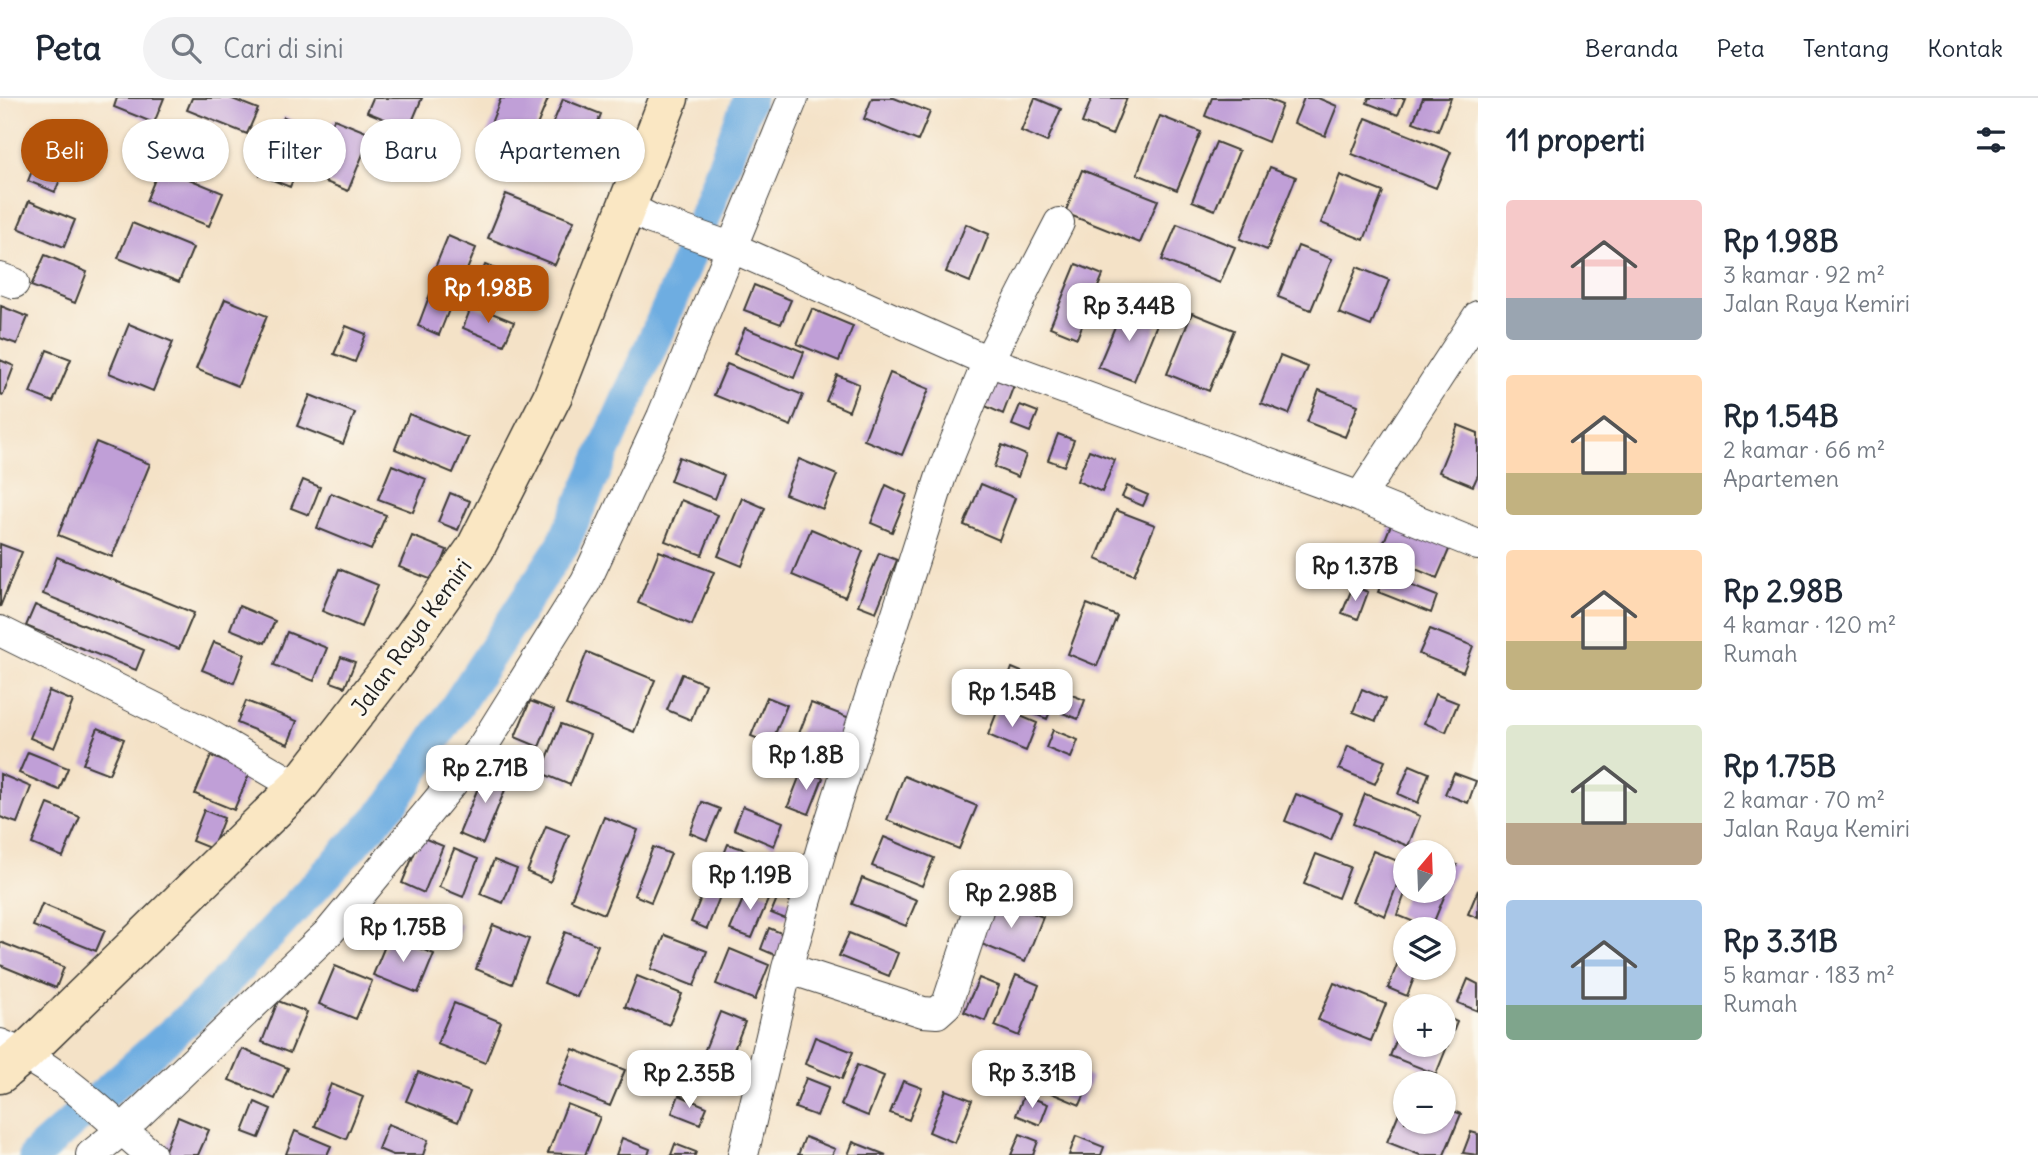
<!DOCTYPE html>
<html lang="id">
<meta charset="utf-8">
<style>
:root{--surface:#fff;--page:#f2f2f3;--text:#1f2937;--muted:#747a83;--line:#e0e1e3;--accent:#b45309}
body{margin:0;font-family:Delius,sans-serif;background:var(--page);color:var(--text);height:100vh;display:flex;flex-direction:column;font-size:26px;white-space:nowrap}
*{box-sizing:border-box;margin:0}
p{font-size:23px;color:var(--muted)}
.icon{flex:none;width:38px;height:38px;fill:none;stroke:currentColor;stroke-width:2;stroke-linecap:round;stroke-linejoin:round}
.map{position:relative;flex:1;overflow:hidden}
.drawer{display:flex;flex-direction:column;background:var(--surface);width:560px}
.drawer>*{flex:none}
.guide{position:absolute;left:21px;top:21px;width:665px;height:63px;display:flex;gap:14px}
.needle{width:46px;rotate:19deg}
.tools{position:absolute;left:1393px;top:742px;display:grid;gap:14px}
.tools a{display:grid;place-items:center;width:63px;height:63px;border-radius:50%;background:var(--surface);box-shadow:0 2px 5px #0004;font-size:35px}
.price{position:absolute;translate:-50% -60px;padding:0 16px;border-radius:14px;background:#fff;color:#222;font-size:23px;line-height:46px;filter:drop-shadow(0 2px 4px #0008)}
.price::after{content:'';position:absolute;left:50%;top:42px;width:21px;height:16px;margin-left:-10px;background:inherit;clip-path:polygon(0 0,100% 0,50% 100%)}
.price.active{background:var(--accent);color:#fff}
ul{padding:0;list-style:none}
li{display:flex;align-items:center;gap:21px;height:175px;padding:0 28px}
li span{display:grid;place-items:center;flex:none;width:196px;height:140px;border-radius:7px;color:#555}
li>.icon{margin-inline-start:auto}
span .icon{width:84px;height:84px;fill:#fffc;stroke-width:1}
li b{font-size:30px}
h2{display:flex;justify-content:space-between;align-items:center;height:84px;padding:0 28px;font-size:30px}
.tag{padding:0 24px;border-radius:32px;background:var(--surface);box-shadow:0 2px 5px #0004;font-size:24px;line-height:63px}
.tag.active{background:var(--accent);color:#fff}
header{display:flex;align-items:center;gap:42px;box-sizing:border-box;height:98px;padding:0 35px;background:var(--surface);border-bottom:2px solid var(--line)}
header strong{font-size:33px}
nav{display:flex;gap:38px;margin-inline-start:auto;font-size:24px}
.search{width:490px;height:63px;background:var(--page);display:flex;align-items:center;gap:18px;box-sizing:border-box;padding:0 24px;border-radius:38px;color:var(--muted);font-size:26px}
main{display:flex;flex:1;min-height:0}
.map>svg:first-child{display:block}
</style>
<header>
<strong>Peta</strong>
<div class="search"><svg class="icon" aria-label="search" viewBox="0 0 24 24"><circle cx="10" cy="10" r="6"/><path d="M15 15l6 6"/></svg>Cari di sini</div>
<nav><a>Beranda</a><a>Peta</a><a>Tentang</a><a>Kontak</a></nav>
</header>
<main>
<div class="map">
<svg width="1478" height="1057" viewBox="0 0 1478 1057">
<rect width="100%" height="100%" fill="#fbf7ec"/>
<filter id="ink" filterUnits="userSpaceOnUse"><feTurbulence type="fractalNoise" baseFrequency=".0143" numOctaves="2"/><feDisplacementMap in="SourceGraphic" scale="14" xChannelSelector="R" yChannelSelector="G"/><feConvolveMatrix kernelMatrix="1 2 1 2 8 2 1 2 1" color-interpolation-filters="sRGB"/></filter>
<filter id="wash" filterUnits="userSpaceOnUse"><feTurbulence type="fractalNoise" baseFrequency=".00686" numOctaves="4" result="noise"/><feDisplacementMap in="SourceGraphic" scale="28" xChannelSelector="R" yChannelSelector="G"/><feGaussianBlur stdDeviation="1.57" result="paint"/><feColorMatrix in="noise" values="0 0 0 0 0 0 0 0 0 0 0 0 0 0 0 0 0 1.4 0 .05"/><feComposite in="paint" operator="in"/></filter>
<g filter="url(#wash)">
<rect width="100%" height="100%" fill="#f4e2c7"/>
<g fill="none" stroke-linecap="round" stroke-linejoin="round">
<path stroke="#6eade1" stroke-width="33" d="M35,1057l171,-152 188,-202 169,-257 115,-259 71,-187"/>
</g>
<g id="blocks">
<path fill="#c09fd7" d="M117,0h47l-10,25 -40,-16z
M192,0h38l28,11 -11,25 -60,-24z
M373,0h49l-13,31 -42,-17z
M501,0l47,1 -22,53 -40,-16z
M872,0h22l36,14 -12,29 -54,-22z
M1035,0l26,11 -14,33 -26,-11z
M1092,0h35l-15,37 -30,-12z
M1212,0h53l17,7 -14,37 -63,-26z
M1304,0h14l19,8 -12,30 -31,-13z
M1369,0h36l-7,17 -31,-12z
M1423,0h28l-13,33 -25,-9z
M563,1l38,15 -24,61 -39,-16z
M1160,18l41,16 -24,58 -40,-16z
M284,19l29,12 -23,58 -30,-12z
M1366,20l85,34 -15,36 -84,-34z
M334,21l37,15 -23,57 -37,-15z
M46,38l27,11 -18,45 -27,-11z
M1216,44l23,9 -24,59 -23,-9z
M160,69l63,26 -14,33 -63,-25z
M1270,69l26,10 -29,73 -27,-11z
M1082,72l76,30 -18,43 -75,-30z
M1340,77l43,17 -19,48 -43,-17z
M506,96l68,27 -19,44 -67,-27z
M29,103l46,19 -11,27 -46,-19z
M132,125l61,25 -14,34 -61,-24z
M966,126l23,10 -19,48 -24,-10z
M1177,126l58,23 -15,36 -58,-23z
M448,138l28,12 -16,39 -28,-12z
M1298,148l34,13 -21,51 -33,-13z
M45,157l42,17 -12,31 -44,-17z
M1076,166l27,11 -26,63 -27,-11z
M485,167l51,20 -7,17 -50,-21z
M1357,169l32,13 -18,46 -32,-13z
M754,187l37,15 -10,24 -37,-14z
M430,196l22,8 -13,33 -21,-9z
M225,201l42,17 -29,70 -42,-17z
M472,207l42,17 -10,23 -41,-17z
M1124,207l35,14 -25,62 -36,-14z
M1,208l27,11 -11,27 -17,-6z
M812,211l41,17 -14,35 -42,-17z
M1192,215l42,17 -25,61 -42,-17z
M129,226l44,18 -20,49 -44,-18z
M346,228l20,8 -11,28 -21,-8z
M745,230l59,24 -10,26 -60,-24z
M47,252l24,9 -18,43 -23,-9z
M1280,258l28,11 -19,47 -28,-11z
M0,262l14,6 -11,29 -3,-1z
M727,266l76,31 -12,31 -77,-31z
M890,275l39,16 -27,66 -38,-15z
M837,277l22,9 -10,27 -23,-10z
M994,279l20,8 -11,29 -20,-9z
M1319,292l39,15 -13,32 -38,-15z
M310,297l45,18 -12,31 -46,-18z
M1020,307l18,7 -8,20 -18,-7z
M409,316l59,24 -15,35 -58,-24z
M1458,327l20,8v42l-5,11 -34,-14z
M1058,336l16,6 -10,26 -16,-6z
M96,344l54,22 -38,93 -54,-22z
M1002,347l24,10 -8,22 -24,-10z
M1089,352l26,10 -13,32 -25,-11z
M679,359l45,18 -9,24 -45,-18z
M799,361l38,16 -14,34 -38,-15z
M392,367l34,14 -13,33 -35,-13z
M303,382l17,7 -11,28 -18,-7z
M981,386l34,14 -16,42 -35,-15z
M886,387l21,10 -15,37 -21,-9z
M1127,388l21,9 -5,11 -21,-9z
M331,395l55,22 -15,35 -54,-22z
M450,395l20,8 -12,29 -20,-8z
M742,400l23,10 -23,58 -24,-10z
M681,402l37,15 -16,40 -37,-14z
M1116,412l39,15 -21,50 -38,-16z
M1392,424l59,23 -14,33 -58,-24z
M811,431l52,22 -18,46 -53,-22z
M412,438l35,14 -12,31 -36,-14z
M0,446l22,8 -22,55z
M659,453l55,21 -22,53 -54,-22z
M879,455l18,7 -21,52 -18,-7z
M57,459l137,56 -15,36 -136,-55z
M339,471l39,16 -17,42 -39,-16z
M1385,477l52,21 -6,17 -53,-21z
M1353,488l15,6 -10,27 -16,-6z
M1087,506l30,12 -20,50 -29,-12z
M35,507l109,45 -8,20 -110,-44z
M239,508l36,15 -10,22 -35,-14z
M1430,531l43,17 -10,26 -44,-18z
M287,534l40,16 -13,33 -40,-16z
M214,544l31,12 -11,29 -32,-13z
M587,554l68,28 -21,52 -68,-27z
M341,559l14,5 -10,25 -14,-5z
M1012,570l48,20 -13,31 -47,-19z
M682,576l23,10 -14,36 -24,-10z
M1362,591l23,10 -9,22 -23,-9z
M49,593l24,10 -19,47 -24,-10z
M1069,596l16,6 -7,19 -16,-6z
M1435,596l23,9 -12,29 -22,-9z
M767,599l20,8 -16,39 -20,-8z
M246,603l51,20 -9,23 -51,-21z
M530,603l24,9 -15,37 -24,-10z
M811,605l44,17 -19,46 -43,-17z
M999,609l38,16 -11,28 -38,-16z
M561,626l29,11 -20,50 -29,-12z
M98,630l26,11 -15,35 -26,-10z
M1053,632l25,10 -7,18 -25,-10z
M1348,648l37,15 -10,23 -36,-15z
M28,654l40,16 -9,22 -40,-17z
M211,658l39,16 -16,38 -39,-16z
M1410,667l19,8 -11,30 -20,-9z
M487,668l24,9 -28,69 -24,-10z
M802,672l21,8 -14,36 -21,-8z
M1454,675l22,8 -8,22 -23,-9z
M0,676l31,13 -14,36 -17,-6z
M904,678l73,30 -18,43 -72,-29z
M1296,696l46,19 -11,27 -46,-19z
M1365,696l55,22 -12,30 -55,-22z
M702,704l18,7 -13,31 -17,-7z
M48,706l32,13 -17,40 -31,-13z
M743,708l40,16 -9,24 -40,-17z
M204,712l20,8 -12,31 -20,-8z
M604,719l34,13 -34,84 -33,-14z
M546,728l23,9 -19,47 -23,-10z
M421,739l22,9 -19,47 -22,-10z
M884,739l50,21 -12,28 -50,-20z
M728,746l18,6 -8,19 -17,-7z
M653,749l18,7 -20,48 -17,-7z
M454,751l24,10 -15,38 -24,-10z
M1373,753l32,13 -20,52 -33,-14z
M1316,756l34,13 -12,31 -34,-14z
M760,757l32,13 -7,16 -32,-13z
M494,762l23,9 -14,34 -23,-9z
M1444,762l13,5 -26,64 -34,-14 9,-24h38z
M862,780l55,22 -11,26 -54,-22z
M706,787l16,6 -15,38 -16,-7z
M748,789l22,8 -18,43 -22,-8z
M1478,792v28l-10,-4z
M778,798l14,6 -6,17 -15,-6z
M997,801l46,18 -18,45 -46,-19z
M42,806l63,26 -9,21 -63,-25z
M419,810l43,17 -9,23 -43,-18z
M493,827l36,14 -17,45 -36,-15z
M769,830l17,7 -9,21 -16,-7z
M565,834l33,13 -21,52 -33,-14z
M849,835l49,20 -9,23 -50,-20z
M665,837l42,16 -13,35 -43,-17z
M389,838l45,18 -16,39 -45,-18z
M0,844l64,25 -8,21 -56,-23z
M730,851l39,16 -14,35 -39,-16z
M1400,859l5,2v9h13l-11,28 -19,-8z
M335,868l37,15 -16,38 -37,-15z
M1016,877l23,10 -20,51 -24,-10z
M637,878l45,18 -13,31 -44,-18z
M979,880l20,8 -14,35 -21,-9z
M1468,881l10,5v27l-20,-8z
M1334,885l52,21 -15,37 -53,-21z
M278,903l29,11 -17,41 -28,-11z
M454,905l47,19 -16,41 -48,-19z
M720,914l25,10 -22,55 -25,-10z
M1444,918l13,6 -21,52 -46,-18 15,-37v26h39z
M815,939l38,15 -11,27 -37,-15z
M242,951l46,19 -13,31 -46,-19z
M573,951l52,21 -15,36 -52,-21z
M857,967l27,11 -16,40 -27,-11z
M1062,968l30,12 -12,27 -29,-12z
M418,974l52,20 -12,30 -52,-21z
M806,980l23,9 -12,29 -22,-8z
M903,983l19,7 -13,32 -19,-7z
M331,986l32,13 -17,42 -31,-13z
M946,992l26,10 -17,43 -26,-11z
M679,997l28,12 -7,17 -28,-11z
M1024,997l24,9 -8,21 -24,-10z
M1405,1000v24h39v-15l17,7 -17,41h-24l-33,-13z
M255,1004l16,7 -12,29 -16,-6z
M567,1006l33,13 -15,38 -37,-2z
M178,1019l31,13 -11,25h-35z
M388,1026l40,16 -5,15h-30l-15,-6z
M295,1033l36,15 -4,9 -41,-1z
M1471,1034l7,2v21l-15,-2z
M1020,1036l18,7 -5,14h-22z
M1076,1038l28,11 -3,8h-32z
M805,1039l30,12 -3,6h-34z
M622,1040l28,11 -2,6h-32z
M853,1044l33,13h-38z
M675,1046l21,8 -1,3h-24z"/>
</g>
</g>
<g filter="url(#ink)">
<use href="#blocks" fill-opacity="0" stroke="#3c3a36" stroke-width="2"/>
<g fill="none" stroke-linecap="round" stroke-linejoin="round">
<defs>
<path id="minor" d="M626,108l25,13 82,29 255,113 372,136 118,48
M0,180l14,5
M1360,399l118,-181
M0,533l206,102 92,54
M787,870l136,44 14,1 10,-9 31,-94
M0,946c58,22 104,71 151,111
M91,1057l31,-25 208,-199 153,-185 103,-165 76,-164 131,-319
M743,1057l44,-187 35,-121 119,-371 47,-115 71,-138"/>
<path id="secondary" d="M0,976l25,-21 273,-266 98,-126 79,-112 78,-154 116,-297"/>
</defs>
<use href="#minor" stroke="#3c3a36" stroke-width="32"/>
<use href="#secondary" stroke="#3c3a36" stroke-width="41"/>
<use href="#minor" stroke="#fff" stroke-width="30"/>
<use href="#secondary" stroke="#fae7c3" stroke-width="38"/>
</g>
</g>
<g text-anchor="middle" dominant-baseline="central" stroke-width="6" stroke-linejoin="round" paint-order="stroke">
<g font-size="23" fill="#1c1c1c" stroke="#fbf7ec">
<text transform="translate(411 539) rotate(-54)">Jalan Raya Kemiri</text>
</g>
</g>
</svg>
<div class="tools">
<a><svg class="needle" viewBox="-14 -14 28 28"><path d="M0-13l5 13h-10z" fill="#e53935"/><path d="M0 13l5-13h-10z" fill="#747a83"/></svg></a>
<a><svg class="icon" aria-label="layers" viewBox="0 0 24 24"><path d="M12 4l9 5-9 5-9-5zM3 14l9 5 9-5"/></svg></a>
<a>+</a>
<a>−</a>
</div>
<b class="price active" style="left:488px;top:227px">Rp 1.98B</b>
<b class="price" style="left:1129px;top:245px">Rp 3.44B</b>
<b class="price" style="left:1355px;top:505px">Rp 1.37B</b>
<b class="price" style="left:1012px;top:631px">Rp 1.54B</b>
<b class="price" style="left:806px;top:694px">Rp 1.8B</b>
<b class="price" style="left:485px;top:707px">Rp 2.71B</b>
<b class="price" style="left:750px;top:814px">Rp 1.19B</b>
<b class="price" style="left:1011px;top:832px">Rp 2.98B</b>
<b class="price" style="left:403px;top:866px">Rp 1.75B</b>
<b class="price" style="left:689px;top:1012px">Rp 2.35B</b>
<b class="price" style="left:1032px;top:1012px">Rp 3.31B</b>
<div class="guide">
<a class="tag active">Beli</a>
<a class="tag">Sewa</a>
<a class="tag">Filter</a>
<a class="tag">Baru</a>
<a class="tag">Apartemen</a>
</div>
</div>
<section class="drawer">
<h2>11 properti<svg class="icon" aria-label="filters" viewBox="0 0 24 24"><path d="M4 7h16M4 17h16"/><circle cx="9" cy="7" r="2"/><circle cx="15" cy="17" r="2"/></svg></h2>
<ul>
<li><span style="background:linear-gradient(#f6c9c9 70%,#9aa5b1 0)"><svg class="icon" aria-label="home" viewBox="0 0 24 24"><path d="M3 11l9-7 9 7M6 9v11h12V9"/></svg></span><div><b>Rp 1.98B</b><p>3 kamar · 92 m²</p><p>Jalan Raya Kemiri</p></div></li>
<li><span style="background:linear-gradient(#ffd9b3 70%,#c2b280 0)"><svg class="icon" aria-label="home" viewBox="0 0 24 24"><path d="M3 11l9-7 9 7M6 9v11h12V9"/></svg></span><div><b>Rp 1.54B</b><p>2 kamar · 66 m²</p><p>Apartemen</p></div></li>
<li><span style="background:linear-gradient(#ffd9b3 65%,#c2b280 0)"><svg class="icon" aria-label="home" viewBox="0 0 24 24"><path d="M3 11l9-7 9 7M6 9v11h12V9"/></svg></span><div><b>Rp 2.98B</b><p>4 kamar · 120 m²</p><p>Rumah</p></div></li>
<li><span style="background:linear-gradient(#dfe7d0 70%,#b9a48a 0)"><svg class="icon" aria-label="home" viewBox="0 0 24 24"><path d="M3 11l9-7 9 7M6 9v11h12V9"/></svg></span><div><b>Rp 1.75B</b><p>2 kamar · 70 m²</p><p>Jalan Raya Kemiri</p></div></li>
<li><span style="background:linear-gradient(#a9c7e8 75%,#7fa58c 0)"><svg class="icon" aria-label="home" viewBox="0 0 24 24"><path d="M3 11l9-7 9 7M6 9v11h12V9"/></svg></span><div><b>Rp 3.31B</b><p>5 kamar · 183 m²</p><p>Rumah</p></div></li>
</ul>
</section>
</main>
